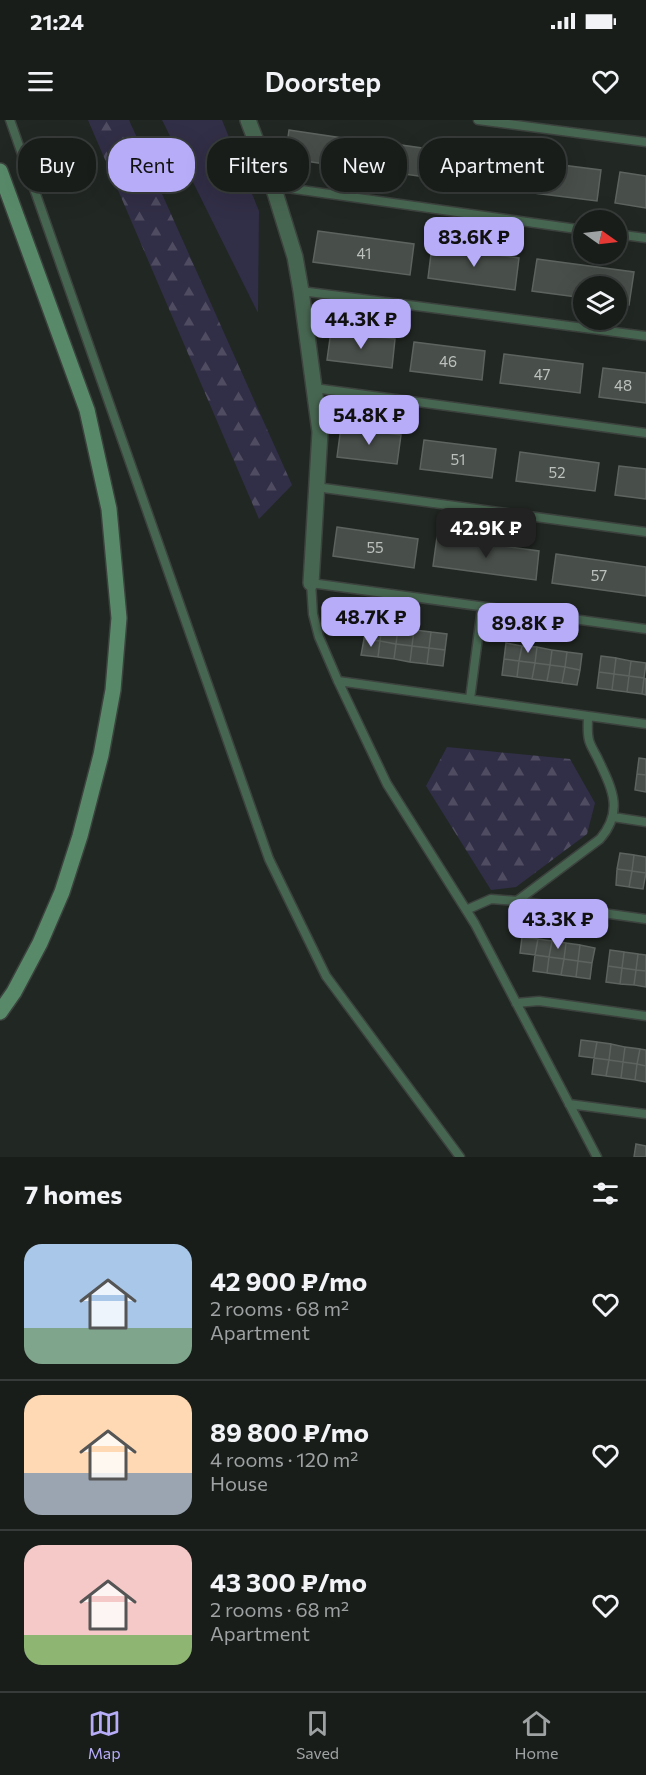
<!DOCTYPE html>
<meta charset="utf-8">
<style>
:root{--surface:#191d1a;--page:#262a27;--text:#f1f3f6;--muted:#9fa2a2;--line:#373b39;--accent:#b6acf8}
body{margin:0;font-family:Commissioner,sans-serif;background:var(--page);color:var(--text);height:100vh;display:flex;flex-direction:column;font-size:22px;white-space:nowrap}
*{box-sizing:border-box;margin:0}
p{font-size:20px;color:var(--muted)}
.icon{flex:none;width:33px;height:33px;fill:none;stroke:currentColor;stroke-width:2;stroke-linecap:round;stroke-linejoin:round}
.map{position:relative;height:1037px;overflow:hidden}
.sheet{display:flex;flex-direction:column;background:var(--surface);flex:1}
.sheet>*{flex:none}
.guide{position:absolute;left:18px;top:18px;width:610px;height:54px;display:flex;gap:12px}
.needle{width:39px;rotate:104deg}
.controls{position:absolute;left:573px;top:90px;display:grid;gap:12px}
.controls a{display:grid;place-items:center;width:54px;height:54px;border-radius:50%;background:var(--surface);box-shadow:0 6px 24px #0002,0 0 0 2px var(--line);font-size:30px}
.price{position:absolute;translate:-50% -51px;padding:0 14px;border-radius:12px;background:var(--accent);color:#111;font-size:20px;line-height:39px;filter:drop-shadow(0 2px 3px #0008)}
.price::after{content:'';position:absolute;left:50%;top:36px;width:18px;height:14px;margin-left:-9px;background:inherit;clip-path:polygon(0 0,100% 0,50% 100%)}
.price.active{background:#222;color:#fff}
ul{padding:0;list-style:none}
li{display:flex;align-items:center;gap:18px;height:150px;padding:0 24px}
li+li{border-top:2px solid var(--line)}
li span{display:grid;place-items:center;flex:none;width:168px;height:120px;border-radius:18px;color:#555}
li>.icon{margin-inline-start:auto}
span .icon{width:72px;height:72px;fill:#fffc;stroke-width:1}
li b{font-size:26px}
h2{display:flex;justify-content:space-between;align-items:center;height:72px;padding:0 24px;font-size:26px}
.chip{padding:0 21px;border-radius:24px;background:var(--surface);box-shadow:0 6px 24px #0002,0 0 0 2px var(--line);font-size:21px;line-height:54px}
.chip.active{background:var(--accent);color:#111}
.status{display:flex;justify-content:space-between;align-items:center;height:42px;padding:0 30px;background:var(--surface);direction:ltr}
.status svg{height:16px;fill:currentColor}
header{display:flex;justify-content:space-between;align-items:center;height:78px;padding:0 24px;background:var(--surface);font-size:27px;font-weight:600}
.tabs{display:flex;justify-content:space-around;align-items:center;height:84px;border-top:2px solid var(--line);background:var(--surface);font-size:16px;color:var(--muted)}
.tabs a{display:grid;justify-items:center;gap:3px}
.tabs .active{color:var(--accent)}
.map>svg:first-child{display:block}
</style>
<div class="status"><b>21:24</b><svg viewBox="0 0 49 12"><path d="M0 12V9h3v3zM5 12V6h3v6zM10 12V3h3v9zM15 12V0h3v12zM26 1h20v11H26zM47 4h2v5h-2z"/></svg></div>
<header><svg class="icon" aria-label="menu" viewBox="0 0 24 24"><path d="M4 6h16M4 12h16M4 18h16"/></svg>Doorstep<svg class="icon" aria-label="heart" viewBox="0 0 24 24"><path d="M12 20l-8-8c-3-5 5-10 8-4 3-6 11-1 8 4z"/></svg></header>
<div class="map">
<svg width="646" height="1037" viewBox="0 0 646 1037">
<defs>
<pattern id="forest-firs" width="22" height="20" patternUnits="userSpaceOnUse" patternTransform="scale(1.5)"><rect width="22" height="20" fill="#312e47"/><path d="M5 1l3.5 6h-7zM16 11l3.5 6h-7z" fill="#4f4c61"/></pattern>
</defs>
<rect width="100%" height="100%" fill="#212723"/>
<path fill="#312e47" d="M162,0h60l37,91 -1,102z"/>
<path fill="url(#forest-firs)" d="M88,0h41l163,365 -33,34z
M447,627l123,12 25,44 -8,31 -71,53 -25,3 -65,-104z"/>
<path fill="#484e4a" stroke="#5d645f" stroke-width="1.5" d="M289,10l60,9 -4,28 -60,-9z
M366,20l63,9 -4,28 -63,-9z
M446,31l66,9 -4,28 -66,-8z
M530,41l71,9 -4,31 -71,-9z
M620,52l26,4v32l-31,-5z
M318,111l96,13 -4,31 -97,-13z
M432,126l87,12 -4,32 -87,-12z
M537,139l97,13 -5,33 -13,-2v-17h-32v12l-52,-7z
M331,211l64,8 -3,29 -65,-8z
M414,222l71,9 -3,29 -72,-9z
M504,234l79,10 -3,29 -80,-10z
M603,248l43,5v30l-47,-6z
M341,307l60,8 -4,29 -60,-7z
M424,320l72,9 -4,29 -72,-9z
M520,332l79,11 -4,28 -79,-10z
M619,346l27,3v30l-31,-4z
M337,407l81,12 -4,29 -81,-12z
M437,417l102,14 -3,29 -103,-14z
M556,434l90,13v29l-94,-13z
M366,503l16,3 -2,15 -16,-2z
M382,506l16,2 -2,16 -16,-3z
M398,508l16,2 -2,16 -16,-2z
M414,510l17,2 -2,16 -17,-2z
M431,512l16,2 -2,16 -16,-2z
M364,519l16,2 -2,16 -17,-2z
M380,521l16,3 -2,15 -16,-2z
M506,523l16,3 -3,15 -15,-2z
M396,524l16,2 -2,16 -16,-3z
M412,526l17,2 -2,16 -17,-2z
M522,526l15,1 -2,16 -16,-2z
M537,527l15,3 -2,15 -15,-2z
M429,528l16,2 -2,16 -16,-2z
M552,530l15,2 -2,15 -15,-2z
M567,532l15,2 -2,16 -15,-3z
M601,536l15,2 -2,16 -15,-2z
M616,538l15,3 -2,15 -15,-2z
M504,539l15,2 -2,16 -15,-2z
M519,541l16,2 -3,16 -15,-2z
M631,541l15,2 -2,15 -15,-2z
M535,543l15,2 -3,16 -15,-2z
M550,545l15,2 -3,16 -15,-2z
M565,547l15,3 -3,15 -15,-2z
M599,552l15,2 -2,16 -15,-2z
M614,554l15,2 -2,16 -15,-2z
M629,556l15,2 -2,16 -15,-2z
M644,558l2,1v16l-4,-1z
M639,638l7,1v16l-9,-1z
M637,654l9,1v17l-11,-2z
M620,733l14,2 -2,16 -15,-2z
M634,735l12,2v16l-14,-2z
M617,749l15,2 -3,16 -13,-2z
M632,751l14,2 -3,16 -14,-2z
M522,817l16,2 -3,16 -15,-2z
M538,819l14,2 -3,16 -14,-2z
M552,821l14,2 -2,16 -15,-2z
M566,823l14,2 -2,16 -14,-2z
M580,825l15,3 -3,15 -14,-2z
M610,830l14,2 -2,16 -14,-2z
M624,832l14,2 -2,16 -14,-2z
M638,834l8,1v16l-10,-1z
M535,835l14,2 -2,16 -14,-2z
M549,837l15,2 -3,16 -14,-2z
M564,839l14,2 -2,16 -15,-2z
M578,841l14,2 -2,16 -14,-2z
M608,846l14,2 -2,16 -14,-2z
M622,848l14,2 -2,15 -14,-1z
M636,850l10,1v16l-12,-2z
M581,920l16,2 -3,16 -15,-2z
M597,922l14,2 -2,16 -15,-2z
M611,924l14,3 -2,15 -14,-2z
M625,927l15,2 -3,15 -14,-2z
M640,929l6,1v16l-9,-2z
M594,938l15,2 -3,16 -14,-2z
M609,940l14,2 -2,16 -15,-2z
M623,942l14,2 -2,16 -14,-2z
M637,944l9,2v16l-11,-2z
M636,1024l10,2v11h-12z"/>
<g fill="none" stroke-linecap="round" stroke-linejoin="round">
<defs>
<path id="service" d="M10,0l259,739 57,117 134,181
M478,0l168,22
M273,66l311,44
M616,114l30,4
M301,171l345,45
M314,268l332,45
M316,367l330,45
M338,561l308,43
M470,579l12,-92
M613,697l33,5
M517,781l129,18
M466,790l25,-11 26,2 83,-62c25,-29 11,-52 -3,-82 -3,-6 -7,-12 -8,-17 -2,-7 -1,-17 -1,-24
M516,883l23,-2 107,15
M569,984l77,10
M597,1037l-122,-233 -88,-140 -49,-103 -19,-44 -6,-23 -2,-31 335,46"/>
<path id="minor" d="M248,0l25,66 22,71 6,34 19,141 -9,151"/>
<path id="secondary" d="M0,51l87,239 22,99 10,109 -6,72 -12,65 -21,81 -18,56 -22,51 -26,49 -14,20"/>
</defs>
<use href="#service" stroke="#3c423e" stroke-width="11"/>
<use href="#minor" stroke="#3c423e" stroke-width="18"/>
<use href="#secondary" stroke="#3c423e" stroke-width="18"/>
<use href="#service" stroke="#476651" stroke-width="8"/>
<use href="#minor" stroke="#476651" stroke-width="15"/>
<use href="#secondary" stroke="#588a69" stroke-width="15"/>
</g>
<g text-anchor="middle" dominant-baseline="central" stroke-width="6" stroke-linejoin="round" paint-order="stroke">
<g font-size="15" fill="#bcc1be">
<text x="364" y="133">41</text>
<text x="448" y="241">46</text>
<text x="542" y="254">47</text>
<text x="623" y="265">48</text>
<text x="458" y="339">51</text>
<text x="557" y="352">52</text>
<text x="375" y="427">55</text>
<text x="599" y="455">57</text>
</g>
</g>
</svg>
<div class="controls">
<a><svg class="needle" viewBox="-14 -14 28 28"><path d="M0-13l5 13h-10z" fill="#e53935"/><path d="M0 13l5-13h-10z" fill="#9fa2a2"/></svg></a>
<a><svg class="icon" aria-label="layers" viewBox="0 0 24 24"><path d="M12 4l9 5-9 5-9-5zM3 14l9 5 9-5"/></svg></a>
</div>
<b class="price" style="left:474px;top:148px">83.6K ₽</b>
<b class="price" style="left:361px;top:230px">44.3K ₽</b>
<b class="price" style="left:369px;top:326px">54.8K ₽</b>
<b class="price active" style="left:486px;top:439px">42.9K ₽</b>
<b class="price" style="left:371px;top:528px">48.7K ₽</b>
<b class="price" style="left:528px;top:534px">89.8K ₽</b>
<b class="price" style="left:558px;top:830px">43.3K ₽</b>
<div class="guide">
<a class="chip">Buy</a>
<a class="chip active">Rent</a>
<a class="chip">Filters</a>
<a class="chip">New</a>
<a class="chip">Apartment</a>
</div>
</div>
<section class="sheet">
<h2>7 homes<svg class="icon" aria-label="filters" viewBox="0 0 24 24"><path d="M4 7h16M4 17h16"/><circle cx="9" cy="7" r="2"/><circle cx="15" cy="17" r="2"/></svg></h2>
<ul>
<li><span style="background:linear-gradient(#a9c7e8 70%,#7fa58c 0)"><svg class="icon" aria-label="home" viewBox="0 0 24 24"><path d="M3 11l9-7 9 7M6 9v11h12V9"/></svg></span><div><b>42 900 ₽/mo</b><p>2 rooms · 68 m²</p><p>Apartment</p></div><svg class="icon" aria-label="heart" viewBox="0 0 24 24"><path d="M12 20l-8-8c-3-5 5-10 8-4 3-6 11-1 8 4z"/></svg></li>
<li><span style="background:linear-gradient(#ffd9b3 65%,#9aa5b1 0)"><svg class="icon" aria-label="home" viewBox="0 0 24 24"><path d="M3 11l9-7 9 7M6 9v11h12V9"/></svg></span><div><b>89 800 ₽/mo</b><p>4 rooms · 120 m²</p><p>House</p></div><svg class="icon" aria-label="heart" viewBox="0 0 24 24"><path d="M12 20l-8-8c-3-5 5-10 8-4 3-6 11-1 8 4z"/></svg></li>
<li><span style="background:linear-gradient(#f6c9c9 75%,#8fb573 0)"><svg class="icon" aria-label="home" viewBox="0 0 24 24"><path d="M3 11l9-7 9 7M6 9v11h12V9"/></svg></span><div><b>43 300 ₽/mo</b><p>2 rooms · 68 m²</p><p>Apartment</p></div><svg class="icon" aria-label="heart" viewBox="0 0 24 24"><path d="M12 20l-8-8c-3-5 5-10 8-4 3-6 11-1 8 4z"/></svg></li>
</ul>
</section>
<nav class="tabs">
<a class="active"><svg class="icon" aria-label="map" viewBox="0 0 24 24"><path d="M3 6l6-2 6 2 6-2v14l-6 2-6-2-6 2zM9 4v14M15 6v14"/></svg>Map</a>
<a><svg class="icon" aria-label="saved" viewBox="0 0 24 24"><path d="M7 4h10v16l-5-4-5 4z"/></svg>Saved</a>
<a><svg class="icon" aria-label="home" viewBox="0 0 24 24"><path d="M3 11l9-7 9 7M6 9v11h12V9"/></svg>Home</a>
</nav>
